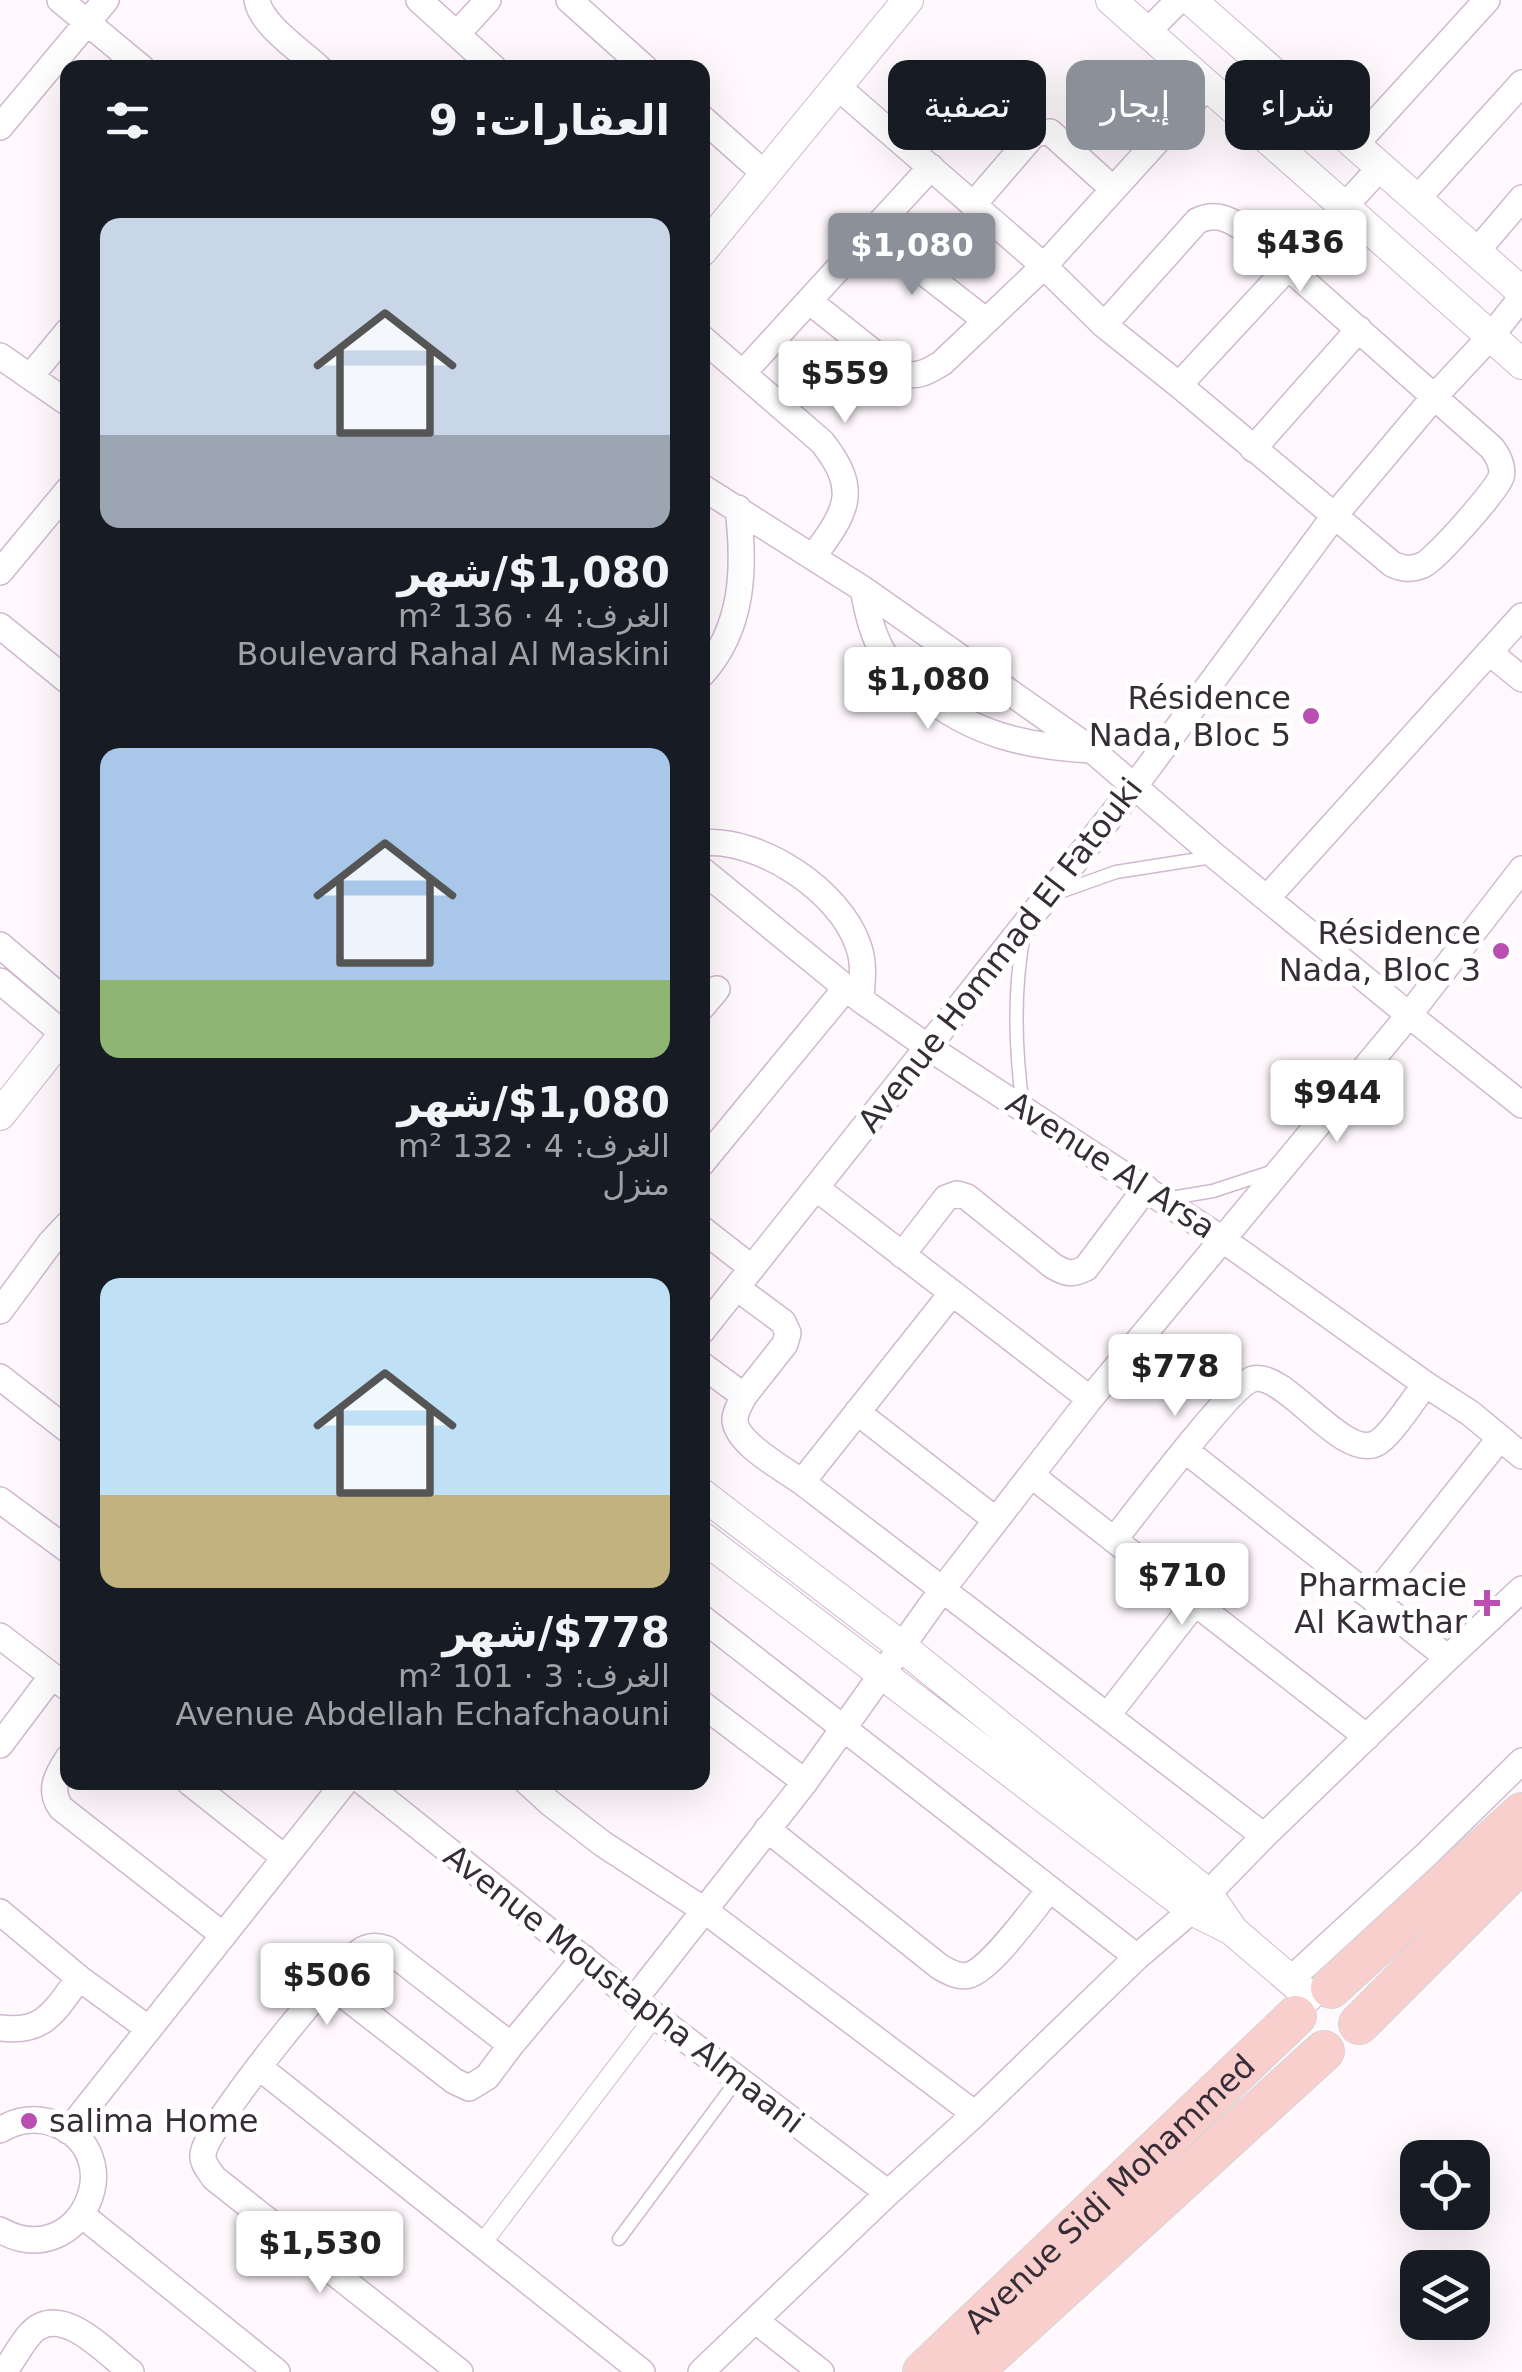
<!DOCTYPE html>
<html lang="ar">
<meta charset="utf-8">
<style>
:root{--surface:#171b24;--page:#242831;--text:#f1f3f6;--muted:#9ea1a6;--accent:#8c9099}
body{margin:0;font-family:"DejaVu Sans",Vazirmatn,sans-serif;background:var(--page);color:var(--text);direction:rtl;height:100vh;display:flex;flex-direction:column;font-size:38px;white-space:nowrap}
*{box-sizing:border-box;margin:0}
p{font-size:32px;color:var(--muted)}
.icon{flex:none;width:55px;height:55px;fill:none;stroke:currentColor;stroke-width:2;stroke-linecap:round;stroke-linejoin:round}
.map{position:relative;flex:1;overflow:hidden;direction:ltr}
.drawer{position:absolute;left:60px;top:60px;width:650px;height:1730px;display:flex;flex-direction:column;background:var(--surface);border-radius:20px;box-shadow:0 10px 40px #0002;direction:rtl}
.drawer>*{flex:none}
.top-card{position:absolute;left:740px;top:60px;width:630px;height:90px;direction:rtl;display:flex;gap:20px}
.fabs{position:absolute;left:1400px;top:2140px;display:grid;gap:20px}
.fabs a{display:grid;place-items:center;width:90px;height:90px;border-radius:20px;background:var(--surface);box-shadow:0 10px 40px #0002;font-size:50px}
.price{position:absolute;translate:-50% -85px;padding:0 22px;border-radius:10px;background:#fff;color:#222;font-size:32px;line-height:65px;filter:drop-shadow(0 2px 5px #0008)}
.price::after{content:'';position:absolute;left:50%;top:60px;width:30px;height:22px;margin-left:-15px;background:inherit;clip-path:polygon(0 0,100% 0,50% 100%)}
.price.selected{background:var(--accent);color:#fff}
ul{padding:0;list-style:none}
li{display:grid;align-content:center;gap:20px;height:530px;padding:0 40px}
li span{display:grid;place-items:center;height:310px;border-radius:20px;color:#555}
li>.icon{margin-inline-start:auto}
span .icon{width:180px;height:180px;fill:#fffc;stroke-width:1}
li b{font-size:42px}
h2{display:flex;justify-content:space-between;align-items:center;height:120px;padding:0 40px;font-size:42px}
.tag{padding:0 35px;border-radius:20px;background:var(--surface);box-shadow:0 10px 40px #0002;font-size:35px;line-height:90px}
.tag.selected{background:var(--accent);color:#fff}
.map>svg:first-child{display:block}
</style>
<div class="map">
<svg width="1522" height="2372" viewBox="0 0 1522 2372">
<rect width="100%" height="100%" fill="#fff9fe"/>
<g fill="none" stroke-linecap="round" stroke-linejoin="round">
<defs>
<path id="service" d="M1057,893l59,-21 96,-15
M1023,1107c-8,-58 -10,-116 1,-173
M1165,1199l48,-8 58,-19
M619,2239l118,-159"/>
<path id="pedestrian" d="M481,2245l174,-229"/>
<path id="minor" d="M60,0l82,68
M257,0c4,25 43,50 62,68
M419,0l75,68
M569,0l76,68
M1147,32l32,-32
M457,34l31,-34
M839,88l205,178 60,59 75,60 213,179c11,5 19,6 31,1 12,-5 74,-75 78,-88 3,-11 -3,-21 -9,-29l-245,-217c-16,-11 -31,-20 -50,-10l-93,104
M702,118l64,57
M0,127l106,-127
M1355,145l132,-145
M1417,199l105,-116
M973,205l62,-72 15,-1 63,57
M872,232l113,88
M1476,252l46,-54
M809,301l88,70c18,8 29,2 45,-8l102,-97 163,-180
M702,338l120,104c39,49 24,70 -9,115
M0,356l68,47
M743,373l188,-206
M30,377l38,-46
M1179,385l201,-217
M1253,449l106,-120
M702,487l161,102 229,161 123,106 194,159 113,90
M0,572l68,-82
M863,589c4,20 8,41 18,60 10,18 26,32 42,45 52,41 102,52 167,56
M0,626l68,55
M1490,653l32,26
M702,674c42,-46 43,-107 36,-166
M702,843c57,-6 138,48 156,102 7,18 4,36 3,55
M702,870l159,130 67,47 294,192 203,145 45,29 52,43
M1267,898l255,-282
M0,945l68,58
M0,981l64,53
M702,1007l15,-18
M702,1163l144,-175
M816,1188l274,211
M702,1229l50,39
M902,1255l44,-57 11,-4 10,3 86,69c14,8 19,9 33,2l60,-80
M737,1288l46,34 5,11 -3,11 -41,52
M0,1311l51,-69 17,-18
M702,1331l432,-544 201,-272 100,-119 56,-60 31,-39
M702,1365l42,31c-3,6 -8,14 -9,22 -2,24 49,51 67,64l462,354
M0,1377l68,53
M857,1412l139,108
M1185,1450l263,208
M1031,1475l336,262
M802,1482l150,-189
M0,1500l68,50
M1114,1540c20,-25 118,-156 139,-161 32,-9 90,83 124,64 13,-7 38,-45 48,-59
M1373,1598l127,-160
M702,1618l435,339
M0,1636l68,52
M702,1704l103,78
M1107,1716l88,-113
M0,1745l52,-69
M68,1758c-11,17 -20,32 -7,50l162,127
M189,1782l96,76
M363,1782l292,234 233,177
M527,1782l23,21 53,41 101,66 271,204
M767,1829l173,138c9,5 19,11 29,8 23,-7 64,-66 81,-86
M0,1912l79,66 70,51
M1290,1980l137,-126 95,-93
M328,1983l126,98 15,7 18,-11 24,-32 73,-87
M634,2000l171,-218 137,-192 148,-191 319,-384 113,-146
M0,2028c45,6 55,-18 79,-50
M259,2067l383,305
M0,2130c16,-10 34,-13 53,-7 82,29 26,152 -53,107
M68,2131l277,-349
M82,2215l195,157
M756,2321l65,51
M4,2372c9,-12 17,-28 27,-39 31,-31 75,20 100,39
M460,2372l-246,-194c-6,-9 -14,-17 -10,-28 8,-30 134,-188 160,-201 8,-4 15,-3 23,0l124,96
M701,2372l187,-179 87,-79 162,-157 55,-47 72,-74 184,-178 74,-69"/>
<path id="tertiary" d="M1111,0l411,364
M1191,0l331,292
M702,251l206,-251
M0,1115l68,-86
M702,1494l199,152 306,247 25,36
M702,1537l490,373 40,20 77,66"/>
<g id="primary">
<path d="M1331,1988l191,-175"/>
<path d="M1359,2024l163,-163"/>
<path id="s1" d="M923,2372l373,-356"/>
<path d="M972,2372l352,-321"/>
</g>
</defs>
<use href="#service" stroke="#d1b8d0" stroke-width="15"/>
<use href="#pedestrian" stroke="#d1b8d0" stroke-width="20"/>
<use href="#minor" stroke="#d1b8d0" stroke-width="28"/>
<use href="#tertiary" stroke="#d1b8d0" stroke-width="32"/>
<use href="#primary" stroke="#d7d5d7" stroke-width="42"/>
<use href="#service" stroke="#fff" stroke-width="12"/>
<use href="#pedestrian" stroke="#fff" stroke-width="18"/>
<use href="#minor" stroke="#fff" stroke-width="25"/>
<use href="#tertiary" stroke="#fff" stroke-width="30"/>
<use href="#primary" stroke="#f8cfcd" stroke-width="40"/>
</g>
<g fill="#b84fb1" stroke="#fff" stroke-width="4">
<circle cx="1311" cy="716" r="10"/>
<circle cx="1501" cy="951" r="10"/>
<path d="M1482 1588h10v10h10v10h-10v10h-10v-10h-10v-10h10z"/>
<circle cx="29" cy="2121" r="10"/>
</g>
<g text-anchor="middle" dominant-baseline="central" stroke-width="10" stroke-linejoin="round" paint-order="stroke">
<g font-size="32" fill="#372d36" stroke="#fff" text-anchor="end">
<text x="1291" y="698">Résidence<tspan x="1291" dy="37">Nada, Bloc 5</tspan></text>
<text x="1481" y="933">Résidence<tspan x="1481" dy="37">Nada, Bloc 3</tspan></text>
<text x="1467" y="1585">Pharmacie<tspan x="1467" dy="37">Al Kawthar</tspan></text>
<text x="49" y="2121" text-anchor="start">salima Home</text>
</g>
<g font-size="32" fill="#372d36" stroke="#fff">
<text transform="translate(1000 955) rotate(-52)">Avenue Hommad El Fatouki</text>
<text transform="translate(1111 1165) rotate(33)">Avenue Al Arsa</text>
<text transform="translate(624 1989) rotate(38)">Avenue Moustapha Almaani</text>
<text stroke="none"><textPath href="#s1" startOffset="258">Avenue Sidi Mohammed</textPath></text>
</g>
</g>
</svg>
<div class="fabs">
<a><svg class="icon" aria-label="locate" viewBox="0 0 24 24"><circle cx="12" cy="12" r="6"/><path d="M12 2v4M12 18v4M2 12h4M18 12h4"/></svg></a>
<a><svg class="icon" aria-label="layers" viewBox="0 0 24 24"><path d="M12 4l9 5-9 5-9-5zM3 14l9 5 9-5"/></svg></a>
</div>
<b class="price" style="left:1300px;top:295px">$436</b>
<b class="price selected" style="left:912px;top:298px">$1,080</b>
<b class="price" style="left:845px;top:426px">$559</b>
<b class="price" style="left:928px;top:732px">$1,080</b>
<b class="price" style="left:1337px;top:1145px">$944</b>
<b class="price" style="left:1175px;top:1419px">$778</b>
<b class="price" style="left:1182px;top:1628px">$710</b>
<b class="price" style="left:327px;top:2028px">$506</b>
<b class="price" style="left:320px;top:2296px">$1,530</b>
<div class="top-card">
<a class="tag">شراء</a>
<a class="tag selected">إيجار</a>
<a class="tag">تصفية</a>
</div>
<section class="drawer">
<h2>العقارات: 9<svg class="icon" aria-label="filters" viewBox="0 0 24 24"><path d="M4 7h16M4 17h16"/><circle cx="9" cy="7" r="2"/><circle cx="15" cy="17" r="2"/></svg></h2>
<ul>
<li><span style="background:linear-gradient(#c9d6e8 70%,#9aa5b1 0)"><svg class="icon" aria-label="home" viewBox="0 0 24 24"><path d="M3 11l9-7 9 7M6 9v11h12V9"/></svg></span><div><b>$1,080/شهر</b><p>الغرف: 4 · 136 m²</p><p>Boulevard Rahal Al Maskini</p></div></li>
<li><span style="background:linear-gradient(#a9c7e8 75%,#8fb573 0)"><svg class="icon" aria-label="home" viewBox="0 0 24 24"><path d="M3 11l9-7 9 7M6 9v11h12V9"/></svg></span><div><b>$1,080/شهر</b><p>الغرف: 4 · 132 m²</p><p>منزل</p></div></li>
<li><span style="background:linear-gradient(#bfe0f5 70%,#c2b280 0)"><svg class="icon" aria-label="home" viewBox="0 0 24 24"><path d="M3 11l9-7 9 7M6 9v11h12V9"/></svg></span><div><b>$778/شهر</b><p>الغرف: 3 · 101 m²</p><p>Avenue Abdellah Echafchaouni</p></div></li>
</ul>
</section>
</div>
